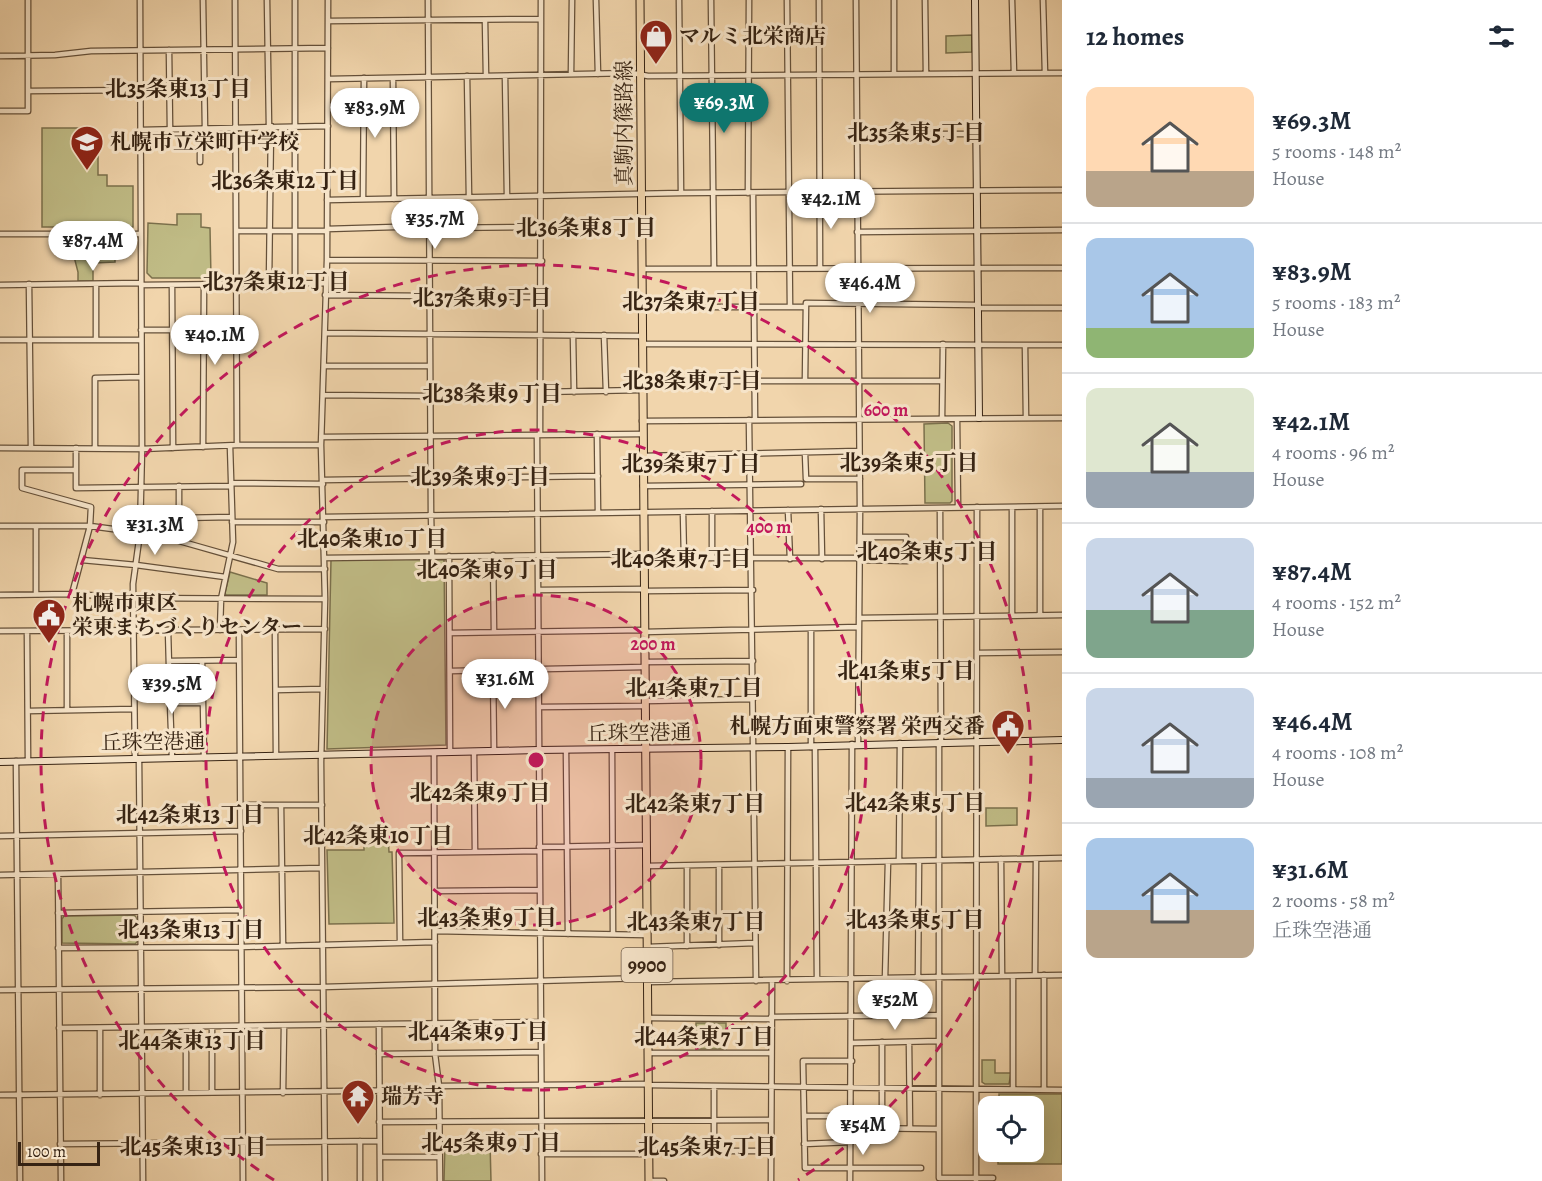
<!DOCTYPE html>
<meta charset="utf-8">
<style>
:root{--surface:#fff;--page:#f6f6f7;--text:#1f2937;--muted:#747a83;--line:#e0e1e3;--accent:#0f766e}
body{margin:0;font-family:Alegreya,"Noto Serif JP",serif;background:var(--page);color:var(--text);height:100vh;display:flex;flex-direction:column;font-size:22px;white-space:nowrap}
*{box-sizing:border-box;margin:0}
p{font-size:20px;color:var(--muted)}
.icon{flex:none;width:33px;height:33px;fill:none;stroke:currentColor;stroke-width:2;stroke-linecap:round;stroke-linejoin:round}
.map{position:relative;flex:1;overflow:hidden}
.side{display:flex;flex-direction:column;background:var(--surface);width:480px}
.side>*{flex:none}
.buttons{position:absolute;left:978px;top:1096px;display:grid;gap:12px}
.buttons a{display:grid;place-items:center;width:66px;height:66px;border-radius:12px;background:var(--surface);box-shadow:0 6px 24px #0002;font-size:30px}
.scale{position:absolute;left:18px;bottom:15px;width:82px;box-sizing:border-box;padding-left:6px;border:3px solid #362313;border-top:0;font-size:16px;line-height:21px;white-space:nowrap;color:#362313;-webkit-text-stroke:4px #f6e4c9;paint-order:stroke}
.price{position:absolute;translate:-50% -51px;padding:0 14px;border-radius:21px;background:#fff;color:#222;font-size:20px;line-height:39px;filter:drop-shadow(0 2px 3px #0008)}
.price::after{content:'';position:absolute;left:50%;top:36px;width:18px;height:14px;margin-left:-9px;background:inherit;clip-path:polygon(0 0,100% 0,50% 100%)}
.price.on{background:var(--accent);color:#fff}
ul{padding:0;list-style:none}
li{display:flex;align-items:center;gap:18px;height:150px;padding:0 24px}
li+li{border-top:2px solid var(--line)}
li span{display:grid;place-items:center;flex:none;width:168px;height:120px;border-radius:12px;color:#555}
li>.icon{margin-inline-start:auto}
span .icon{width:72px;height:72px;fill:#fffc;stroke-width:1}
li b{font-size:26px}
h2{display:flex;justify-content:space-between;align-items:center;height:72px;padding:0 24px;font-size:26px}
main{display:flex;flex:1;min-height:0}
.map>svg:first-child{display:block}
</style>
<main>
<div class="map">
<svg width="1062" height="1181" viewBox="0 0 1062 1181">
<rect width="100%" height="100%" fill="#f1d5ac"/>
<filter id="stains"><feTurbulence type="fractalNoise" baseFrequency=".00333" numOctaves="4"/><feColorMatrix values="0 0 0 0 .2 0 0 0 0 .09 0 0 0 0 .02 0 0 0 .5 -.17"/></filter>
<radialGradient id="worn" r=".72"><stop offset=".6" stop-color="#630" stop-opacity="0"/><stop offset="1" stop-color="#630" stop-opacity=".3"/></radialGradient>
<path fill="#c0bc86" stroke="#7b704c" stroke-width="1.5" d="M972,35v17l-26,1v-17z
M42,128h40l1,6h15v41h9v11h26v41h-91z
M177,214h24v13l9,1 1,50h-59l-5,-5 1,-50 29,2z
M69,237h46v25l-22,1v18h-15v-9z
M948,423l4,3v75l-2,2h-25l-1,-79z
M444,558l2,187 -119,4 4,-189z
M230,572l37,11v12h-41l-1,-2z
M986,808h31v17l-31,1z
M364,835h24l1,17h3l2,71 -65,1 -2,-74h37z
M134,915l2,2 1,25 -2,2 -73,-1v-24l2,-3z
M696,1023h30v26h-30z
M982,1060h13v13h16l-2,11h-24l-3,-2z
M999,1094h63v70h-64v-12h36v-45h-35z
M490,1142l1,39h-47l1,-38z"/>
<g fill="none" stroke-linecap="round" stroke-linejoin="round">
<defs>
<path id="street" d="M28,0v91
M203,0l2,129
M235,0l2,445
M267,0l2,126
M295,0v283
M428,0l3,515 1,41
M596,0l2,74
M679,0l2,193
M711,0l3,269
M787,0l3,307
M819,0l1,268
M856,0l4,508 -2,236
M925,0l1,74
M1012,0l2,73
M1043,0l2,73
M485,20l1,56
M328,21l212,-2
M169,50l1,79
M0,56l55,-1 36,-4 237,-3
M571,74l1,-74
M894,74v-74
M467,76l2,121
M505,76l2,120
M393,78l1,121
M329,79l303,-6 16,3 414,-3
M0,111h28v-20l112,-1
M200,129v33
M140,130l188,-4
M856,134h120
M748,193l1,-193
M753,193l2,227
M363,199l1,-121
M327,200l354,-7 381,-3
M327,229l102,-3
M429,229l4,-1 109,-1
M236,231h91
M857,232l205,-2
M0,234h141
M327,260l215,1
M642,269l420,-1
M269,283l2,-157
M29,284l2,164
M96,284v56
M0,285l141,-2
M141,285l184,-2
M172,285l1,163
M325,295l217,2
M642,307h163
M978,308h84
M141,330h95
M325,333l317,3
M573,335l1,57
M604,335l2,57
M0,340h141
M642,344l420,1
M1025,345l1,73
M324,366h105
M642,381h300
M805,381l1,-78 172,2
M540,392l102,-2
M324,395l106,1
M942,419l1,-75
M957,419l1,88
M749,420l7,561
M642,421l420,-3
M597,434l1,79
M537,435l5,746
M540,435l1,-435
M323,437l319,-3
M203,447l1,-163
M0,448l142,1 95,-4h84
M76,448v40l155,-2
M95,448v-70l46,-1
M805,453l1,26h54
M643,456l216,-5
M323,480l275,-4
M231,483l92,1
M179,486v32l53,-1
M643,486l158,-2
M1012,507v109
M940,508l1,234
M821,509l1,50
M788,510l2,49
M712,511v47
M683,512l1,46
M323,517l739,-11
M232,522h92
M0,526h90l68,9 120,34h47
M36,526v68
M493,555l1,77
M449,556l1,196
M324,558l320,-4
M644,558h215
M82,560l54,5 89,12
M859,560l48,1 -1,-24h-46
M538,590l105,-1
M645,591l108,-1
M72,594l61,4 192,1
M0,595l72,-1 18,-68 1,-19 -69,-19v-18h54
M1040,615v-108
M859,618l203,-3
M168,630l2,73h33l-1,-42
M220,630l1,-31 12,-57 -3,-96
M239,630l4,551
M275,630l1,126
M0,631l325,-2
M27,631l1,130
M67,631v79
M644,632l215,-5
M450,633l194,-3
M977,653l85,-1
M169,661l70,-1
M645,662l108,-1
M493,670l1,81
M451,671l193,-4
M276,690l47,-1
M645,701l108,-2
M170,703l2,55
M203,703l1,55
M539,707l105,-1
M28,711l106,-2
M939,742v436h54
M815,746l2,233
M811,747v-118
M566,750l2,184
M612,750l1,183
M474,752l1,100
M434,753l1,301 4,32 1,95
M135,759l-2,-175 7,-51 2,-84 -2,-449
M139,759l4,422
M16,761l4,420
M241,805h81
M281,805l2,141
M0,836l241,-5
M539,847l107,-2
M1001,859l1,117
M899,861l1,-118
M719,865v80
M646,866l416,-8
M58,874l3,307
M0,875l321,-7
M435,891l105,-1
M58,913l183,-3
M435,931l211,4
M400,943l-1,-90 140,-2
M687,946v-80
M647,947l108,-4
M58,948l183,-1 194,-5
M1035,975l1,-116
M1013,976v113
M918,978l1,-117
M885,979l3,-117
M787,981l1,-234
M647,982l415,-7
M0,990l323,-3 324,-9
M771,1017l168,-2
M648,1018l123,1
M379,1024l1,157
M186,1027v66
M212,1027v65
M59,1028l482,-6
M100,1028v67
M882,1042v86
M909,1042l1,86
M852,1043l87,-2
M648,1053h123
M379,1054l162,-2
M852,1061h-49l2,107h116
M648,1085l414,5
M439,1086l209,-2
M1044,1089v-114
M283,1093l1,-67
M0,1095l440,-5
M804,1116h47
M379,1122l391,-2
M851,1128l87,1
M360,1141v40
M60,1144l319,-3
M804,1144l47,-2
M648,1151h122
M714,1152v-66
M541,1154h107
M380,1157h59
M325,1181l-4,-419 4,-163 -4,-154 6,-185 1,-260
M649,1181h15
M771,1181l1,-200
M850,1181l2,-437
M976,1181l1,-674"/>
<path id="secondary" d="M975,0l4,418
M0,762l538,-12 250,-3 274,-7"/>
<path id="primary" d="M640,0l9,1181"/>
</defs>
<use href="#street" stroke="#655039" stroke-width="7"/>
<use href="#secondary" stroke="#362313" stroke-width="8"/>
<use href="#primary" stroke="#362313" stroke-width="9"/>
<use href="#street" stroke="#f6e4c9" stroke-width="4.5"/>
<use href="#secondary" stroke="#f6e4c9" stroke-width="6"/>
<use href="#primary" stroke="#f1d5ac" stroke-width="7"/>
</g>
<circle cx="536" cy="760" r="165" fill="#c2185b" fill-opacity=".12"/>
<g fill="none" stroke="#c2185b" stroke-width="3" stroke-dasharray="10 8">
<circle cx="536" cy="760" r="165"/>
<circle cx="536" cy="760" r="330"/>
<path d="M274 1180A495 495 0 1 1 798 1180"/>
</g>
<defs>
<symbol id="shop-pin" viewBox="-11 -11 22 30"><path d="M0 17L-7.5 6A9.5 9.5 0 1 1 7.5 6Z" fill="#8f2418" stroke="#f6e4c9"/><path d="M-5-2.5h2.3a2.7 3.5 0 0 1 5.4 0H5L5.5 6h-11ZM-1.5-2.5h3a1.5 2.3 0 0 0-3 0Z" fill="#fff"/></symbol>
<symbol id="school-pin" viewBox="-11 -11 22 30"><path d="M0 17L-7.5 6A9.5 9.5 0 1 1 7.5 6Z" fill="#8f2418" stroke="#f6e4c9"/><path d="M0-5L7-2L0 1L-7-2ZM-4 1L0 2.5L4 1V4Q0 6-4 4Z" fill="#fff"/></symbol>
<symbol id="civic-pin" viewBox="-11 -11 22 30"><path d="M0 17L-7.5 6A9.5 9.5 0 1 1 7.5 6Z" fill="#8f2418" stroke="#f6e4c9"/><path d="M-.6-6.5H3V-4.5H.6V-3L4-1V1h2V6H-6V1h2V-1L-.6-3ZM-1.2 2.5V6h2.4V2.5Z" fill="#fff"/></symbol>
<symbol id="temple-pin" viewBox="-11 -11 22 30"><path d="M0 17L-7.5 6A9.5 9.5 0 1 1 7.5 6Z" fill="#8f2418" stroke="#f6e4c9"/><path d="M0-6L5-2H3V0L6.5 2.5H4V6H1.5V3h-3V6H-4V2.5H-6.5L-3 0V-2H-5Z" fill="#fff"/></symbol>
</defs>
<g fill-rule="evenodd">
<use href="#shop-pin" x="637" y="17" width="38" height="52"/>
<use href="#school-pin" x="68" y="123" width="38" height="52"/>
<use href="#civic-pin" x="30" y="596" width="38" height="52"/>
<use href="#civic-pin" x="989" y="707" width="38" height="52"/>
<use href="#temple-pin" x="339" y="1077" width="38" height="52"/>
</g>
<g text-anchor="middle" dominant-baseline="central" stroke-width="6" stroke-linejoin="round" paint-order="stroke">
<rect fill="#f6e4c9" stroke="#705d4a" stroke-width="1.5" x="621.5" y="948" width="51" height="34" rx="4.5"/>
<g font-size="20" font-weight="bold" fill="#362313">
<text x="647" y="965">9900</text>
</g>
<g font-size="21" font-weight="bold" fill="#362313" stroke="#f6e4c9" text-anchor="start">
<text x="679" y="36">マルミ北栄商店</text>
<text x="110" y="142">札幌市立栄町中学校</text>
<text x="72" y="603">札幌市東区<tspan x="72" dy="24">栄東まちづくりセンター</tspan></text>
<text x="985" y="726" text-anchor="end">札幌方面東警察署 栄西交番</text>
<text x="381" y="1096">瑞芳寺</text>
</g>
<g font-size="21" fill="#362313" stroke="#f6e4c9">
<text transform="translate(624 123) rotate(-90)">真駒内篠路線</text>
<text transform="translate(639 733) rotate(-1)">丘珠空港通</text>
<text transform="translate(153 742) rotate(-1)">丘珠空港通</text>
</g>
<g font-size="22" font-weight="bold" fill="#362313" stroke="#f6e4c9">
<text x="178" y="89">北35条東13丁目</text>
<text x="916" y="133">北35条東5丁目</text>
<text x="285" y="181">北36条東12丁目</text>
<text x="586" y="228">北36条東8丁目</text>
<text x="276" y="282">北37条東12丁目</text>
<text x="482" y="298">北37条東9丁目</text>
<text x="691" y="302">北37条東7丁目</text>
<text x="692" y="381">北38条東7丁目</text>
<text x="492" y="394">北38条東9丁目</text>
<text x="909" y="463">北39条東5丁目</text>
<text x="691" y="464">北39条東7丁目</text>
<text x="480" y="477">北39条東9丁目</text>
<text x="372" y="539">北40条東10丁目</text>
<text x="927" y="552">北40条東5丁目</text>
<text x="681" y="559">北40条東7丁目</text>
<text x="487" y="570">北40条東9丁目</text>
<text x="906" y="671">北41条東5丁目</text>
<text x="694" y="688">北41条東7丁目</text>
<text x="480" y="793">北42条東9丁目</text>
<text x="915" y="803">北42条東5丁目</text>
<text x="695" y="804">北42条東7丁目</text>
<text x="190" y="815">北42条東13丁目</text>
<text x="378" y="836">北42条東10丁目</text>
<text x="487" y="918">北43条東9丁目</text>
<text x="915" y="920">北43条東5丁目</text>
<text x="696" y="922">北43条東7丁目</text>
<text x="191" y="930">北43条東13丁目</text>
<text x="478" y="1032">北44条東9丁目</text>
<text x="704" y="1037">北44条東7丁目</text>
<text x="192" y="1041">北44条東13丁目</text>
<text x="491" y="1143">北45条東9丁目</text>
<text x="193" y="1147">北45条東13丁目</text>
<text x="707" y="1147">北45条東7丁目</text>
</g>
</g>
<circle cx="536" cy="760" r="9" fill="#c2185b" stroke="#f6e4c9" stroke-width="3"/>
<g font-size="18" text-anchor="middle" font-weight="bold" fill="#c2185b" stroke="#f6e4c9" stroke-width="6" stroke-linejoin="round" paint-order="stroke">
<text x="886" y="416">600 m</text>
<text x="769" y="533">400 m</text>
<text x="653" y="650">200 m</text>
</g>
<rect width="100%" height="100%" filter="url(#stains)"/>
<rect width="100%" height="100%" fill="url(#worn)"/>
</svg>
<div class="buttons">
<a><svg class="icon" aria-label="locate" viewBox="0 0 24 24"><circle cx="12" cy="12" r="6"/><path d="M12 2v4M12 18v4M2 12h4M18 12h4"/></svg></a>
</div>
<div class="scale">100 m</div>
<b class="price on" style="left:724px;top:134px">¥69.3M</b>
<b class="price" style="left:375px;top:139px">¥83.9M</b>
<b class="price" style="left:831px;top:230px">¥42.1M</b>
<b class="price" style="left:435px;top:250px">¥35.7M</b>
<b class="price" style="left:93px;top:272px">¥87.4M</b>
<b class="price" style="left:870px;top:314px">¥46.4M</b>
<b class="price" style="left:215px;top:366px">¥40.1M</b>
<b class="price" style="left:155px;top:556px">¥31.3M</b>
<b class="price" style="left:505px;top:710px">¥31.6M</b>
<b class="price" style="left:172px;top:715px">¥39.5M</b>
<b class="price" style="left:895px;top:1031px">¥52M</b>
<b class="price" style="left:863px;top:1156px">¥54M</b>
</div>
<section class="side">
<h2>12 homes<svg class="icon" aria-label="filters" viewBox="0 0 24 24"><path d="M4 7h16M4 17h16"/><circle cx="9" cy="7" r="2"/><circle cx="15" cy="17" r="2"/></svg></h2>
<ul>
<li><span style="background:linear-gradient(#ffd9b3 70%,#b9a48a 0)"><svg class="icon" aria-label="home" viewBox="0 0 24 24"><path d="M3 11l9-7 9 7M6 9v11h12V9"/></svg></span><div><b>¥69.3M</b><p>5 rooms · 148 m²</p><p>House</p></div></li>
<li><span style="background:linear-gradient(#a9c7e8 75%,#8fb573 0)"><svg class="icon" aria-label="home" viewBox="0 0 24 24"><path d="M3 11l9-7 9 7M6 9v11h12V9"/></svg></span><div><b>¥83.9M</b><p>5 rooms · 183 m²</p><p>House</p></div></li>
<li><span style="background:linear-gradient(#dfe7d0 70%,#9aa5b1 0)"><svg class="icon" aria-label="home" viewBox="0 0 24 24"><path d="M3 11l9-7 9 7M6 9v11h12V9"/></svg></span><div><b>¥42.1M</b><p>4 rooms · 96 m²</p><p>House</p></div></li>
<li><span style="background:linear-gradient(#c9d6e8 60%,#7fa58c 0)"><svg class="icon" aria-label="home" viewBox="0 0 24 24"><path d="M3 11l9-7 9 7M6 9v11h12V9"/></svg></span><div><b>¥87.4M</b><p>4 rooms · 152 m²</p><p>House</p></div></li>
<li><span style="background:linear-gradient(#c9d6e8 75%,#9aa5b1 0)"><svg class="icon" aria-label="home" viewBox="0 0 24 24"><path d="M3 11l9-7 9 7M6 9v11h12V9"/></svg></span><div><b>¥46.4M</b><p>4 rooms · 108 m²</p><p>House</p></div></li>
<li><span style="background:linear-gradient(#a9c7e8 60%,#b9a48a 0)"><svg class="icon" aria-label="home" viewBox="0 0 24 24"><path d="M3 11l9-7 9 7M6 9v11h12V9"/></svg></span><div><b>¥31.6M</b><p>2 rooms · 58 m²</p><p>丘珠空港通</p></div></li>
</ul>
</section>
</main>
